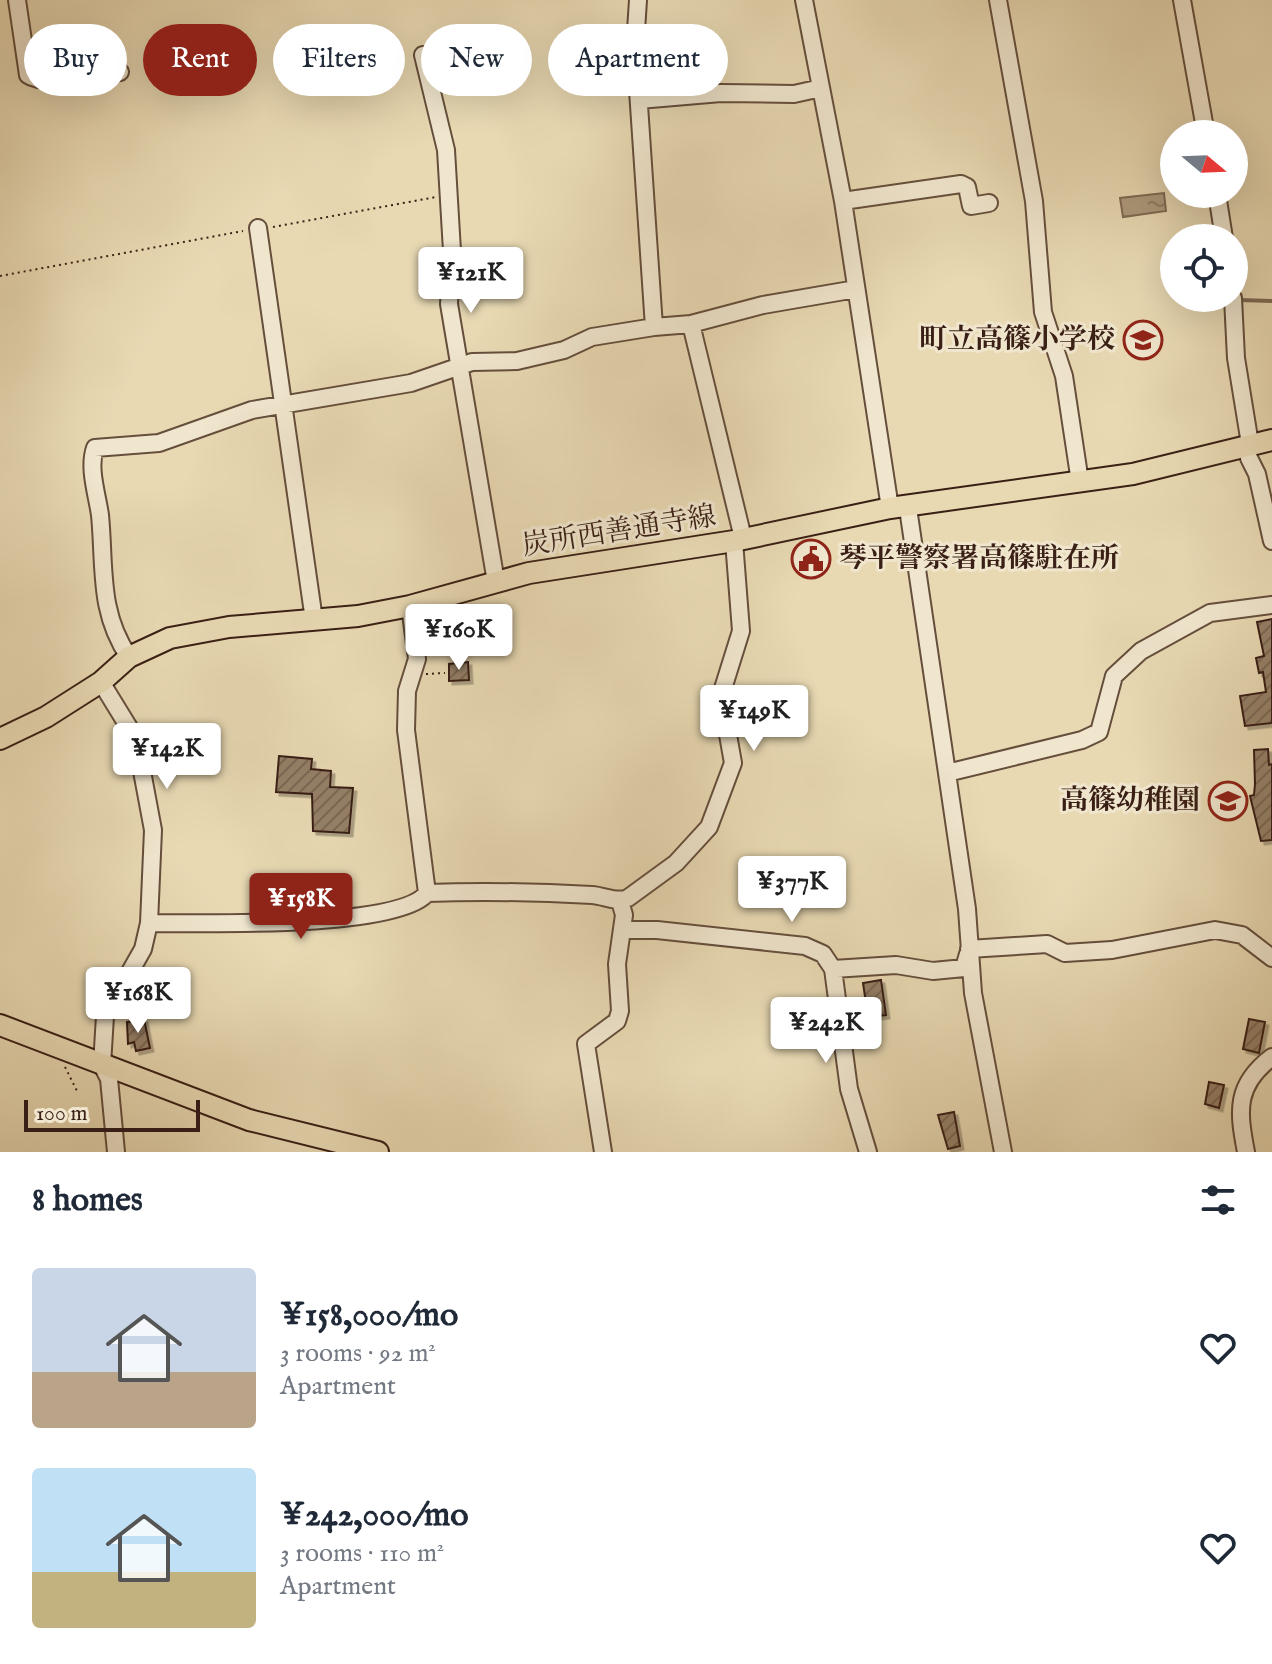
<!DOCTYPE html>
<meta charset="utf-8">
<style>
:root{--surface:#fff;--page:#f2f2f3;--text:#1f2937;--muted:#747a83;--accent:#8f2418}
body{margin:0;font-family:"IM FELL English","Noto Serif JP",serif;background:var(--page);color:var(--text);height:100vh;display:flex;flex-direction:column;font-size:30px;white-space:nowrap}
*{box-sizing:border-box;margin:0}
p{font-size:26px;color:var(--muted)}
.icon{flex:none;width:44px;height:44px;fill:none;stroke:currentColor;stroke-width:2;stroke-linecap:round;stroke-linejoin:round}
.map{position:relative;height:1152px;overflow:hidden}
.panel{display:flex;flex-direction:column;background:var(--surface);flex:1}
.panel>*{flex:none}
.top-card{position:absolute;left:24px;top:24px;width:800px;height:72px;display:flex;gap:16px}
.needle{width:52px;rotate:109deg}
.tools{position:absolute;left:1160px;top:120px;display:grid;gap:16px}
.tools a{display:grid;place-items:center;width:88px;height:88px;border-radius:50%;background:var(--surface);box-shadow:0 8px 32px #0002;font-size:40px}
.scale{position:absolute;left:24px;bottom:20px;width:176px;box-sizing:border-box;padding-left:8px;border:4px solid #391f15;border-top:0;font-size:22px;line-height:28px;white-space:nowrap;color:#391f15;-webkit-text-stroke:6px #f0e6ce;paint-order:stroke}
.price{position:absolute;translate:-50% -68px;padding:0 18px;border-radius:8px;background:#fff;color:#222;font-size:26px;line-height:52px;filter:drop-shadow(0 2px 4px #0008)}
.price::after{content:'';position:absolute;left:50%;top:48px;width:24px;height:18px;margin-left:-12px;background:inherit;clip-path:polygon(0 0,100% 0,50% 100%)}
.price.current{background:var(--accent);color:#fff}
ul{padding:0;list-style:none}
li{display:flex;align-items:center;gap:24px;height:200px;padding:0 32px}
li span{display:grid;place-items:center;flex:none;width:224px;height:160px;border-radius:8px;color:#555}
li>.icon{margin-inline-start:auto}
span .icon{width:96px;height:96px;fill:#fffc;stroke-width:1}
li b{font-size:34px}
h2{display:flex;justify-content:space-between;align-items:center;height:96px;padding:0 32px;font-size:34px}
.chip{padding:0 28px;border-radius:36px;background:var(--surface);box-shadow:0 8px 32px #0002;font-size:28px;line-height:72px}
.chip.current{background:var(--accent);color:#fff}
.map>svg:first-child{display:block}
</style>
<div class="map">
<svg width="1272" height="1152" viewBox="0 0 1272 1152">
<defs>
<pattern id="water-ripples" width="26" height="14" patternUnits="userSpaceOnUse" patternTransform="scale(2)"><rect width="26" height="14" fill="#ac9a7d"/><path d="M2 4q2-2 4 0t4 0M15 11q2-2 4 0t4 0" fill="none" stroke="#8d7d65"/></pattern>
<pattern id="building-hatch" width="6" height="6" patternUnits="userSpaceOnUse" patternTransform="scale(2)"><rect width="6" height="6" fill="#948067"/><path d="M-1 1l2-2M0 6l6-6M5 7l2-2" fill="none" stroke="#7a6854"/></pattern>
<filter id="shadow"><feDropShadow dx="3.5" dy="3.5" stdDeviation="0" flood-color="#0004"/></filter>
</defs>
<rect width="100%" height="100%" fill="#e8d9b3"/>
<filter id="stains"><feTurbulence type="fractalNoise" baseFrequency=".0025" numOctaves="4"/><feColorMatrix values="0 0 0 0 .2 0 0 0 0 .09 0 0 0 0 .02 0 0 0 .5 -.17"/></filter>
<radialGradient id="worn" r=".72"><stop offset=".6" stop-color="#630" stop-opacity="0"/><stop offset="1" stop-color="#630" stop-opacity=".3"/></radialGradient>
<path fill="url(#water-ripples)" stroke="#7e6953" stroke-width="2" d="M1164,193l2,18 -43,6 -3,-19z"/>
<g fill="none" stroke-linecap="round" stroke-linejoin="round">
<path stroke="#7e6953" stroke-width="4" d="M1234,263l3,34
M1239,300l33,1"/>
</g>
<path fill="url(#building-hatch)" stroke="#391f15" stroke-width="2" filter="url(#shadow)" d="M1272,619v104l-27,3 -5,-30 26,-4 -3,-20 -4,1 -3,-15 8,-2 -7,-34z
M468,662l1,18 -20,1v-17z
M1268,749l1,16 3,-1v76l-11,1 -11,-45 4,-1 1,-11 -1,-34z
M279,756l33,3 -1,10 20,2 -1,16 23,1 -4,45 -36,-2 -1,-37 -36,-2z
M881,980l5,35 -18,2 -5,-34z
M144,1019l6,29 -14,3 -2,-9 -6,2 -1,-22z
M1249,1019l16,3 -6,31 -16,-4z
M1209,1082l15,3 -5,23 -14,-4z
M954,1112l6,34 -12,3 -10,-34z"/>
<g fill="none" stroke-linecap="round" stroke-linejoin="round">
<defs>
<path id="minor" d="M17,0l11,75c17,12 70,0 92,-3
M638,0l-3,46 19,281 37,-3 72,-19 93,-16
M804,0l39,201 47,307
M998,0l36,201 9,111 21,64 16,106
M1182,0l24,134
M423,55l23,95 6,101 -3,53 47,278
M639,100l82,-7 73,1 27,-6
M1217,194l7,44
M843,201l118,-17 6,3 4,19 18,-3
M258,228l56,392
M1233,298l3,60 14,86
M691,324l52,214
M1249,458l8,16 15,67
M909,515l58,394 6,84 30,159
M410,606l7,53 -10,32 -1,39 21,163
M129,657c-31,-45 -24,-91 -29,-142 -3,-21 -12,-47 -5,-67l64,-5 93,-33 159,-27 61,-21 45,-1 47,-11 28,-13 62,-10
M101,682l35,57 17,91 -4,93 -6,26 -38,67 -3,49 7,14 7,73
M947,773l135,-33 17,-8 15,-56 27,-25 69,-38 62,-8
M149,923c50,0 251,6 278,-30 55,-2 110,-1 165,2 13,1 25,8 36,3l48,-35 33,-36 24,-64 -12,-68 20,-64 -7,-90
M622,930h35l148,16 18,8 10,15 63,-4 37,6 31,-3 4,-14
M969,949l78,-5 18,9 47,-3 103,-20 27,5 30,23
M833,969l16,120 19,63
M603,1152l-17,-108 31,-23 3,-10 -3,-47 7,-49 -4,-14
M1246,1152c-8,-41 -11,-67 26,-95"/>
<path id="major" d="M0,739l46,-22 55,-35 28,-25 41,-19 59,-11 129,-11 52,-10 119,-33 205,-32 156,-33 243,-34 139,-34
M0,1025l249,95 129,32"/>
</defs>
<use href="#minor" stroke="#654e3c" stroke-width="20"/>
<use href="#major" stroke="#391f15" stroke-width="24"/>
<path stroke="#391f15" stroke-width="2" stroke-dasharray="2 4" stroke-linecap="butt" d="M273,227l163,-30
M0,276l243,-45
M426,674l19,-1
M65,1067l12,24"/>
<use href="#minor" stroke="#f0e6ce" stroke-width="16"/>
<use href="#major" stroke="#e8d9b3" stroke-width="20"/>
</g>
<defs>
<symbol id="school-ring" viewBox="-11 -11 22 22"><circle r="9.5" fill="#f0e6ce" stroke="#8f2418" stroke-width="1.5"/><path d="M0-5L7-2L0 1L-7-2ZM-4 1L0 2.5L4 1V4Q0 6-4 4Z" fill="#8f2418"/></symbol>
<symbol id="civic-ring" viewBox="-11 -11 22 22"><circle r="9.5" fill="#f0e6ce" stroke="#8f2418" stroke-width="1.5"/><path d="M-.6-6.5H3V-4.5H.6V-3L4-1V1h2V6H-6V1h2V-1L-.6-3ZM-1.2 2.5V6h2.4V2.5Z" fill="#8f2418"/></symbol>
</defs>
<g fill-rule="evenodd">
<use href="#school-ring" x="1121" y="318" width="44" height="44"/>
<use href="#civic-ring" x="789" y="537" width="44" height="44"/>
<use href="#school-ring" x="1206" y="779" width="44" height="44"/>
</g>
<g text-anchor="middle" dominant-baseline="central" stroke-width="6" stroke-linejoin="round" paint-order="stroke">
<g font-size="28" font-weight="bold" fill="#391f15" stroke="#f0e6ce" text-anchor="end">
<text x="1115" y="340">町立高篠小学校</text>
<text x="839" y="559" text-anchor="start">琴平警察署高篠駐在所</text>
<text x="1200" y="801">高篠幼稚園</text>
</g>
<g font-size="28" fill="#391f15" stroke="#f0e6ce">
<text transform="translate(619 532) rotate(-9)">炭所西善通寺線</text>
</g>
</g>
<rect width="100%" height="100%" filter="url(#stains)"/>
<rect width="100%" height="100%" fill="url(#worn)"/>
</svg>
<div class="tools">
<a><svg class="needle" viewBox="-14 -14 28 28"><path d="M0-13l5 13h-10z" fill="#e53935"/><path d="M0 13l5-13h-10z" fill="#747a83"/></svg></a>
<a><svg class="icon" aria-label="locate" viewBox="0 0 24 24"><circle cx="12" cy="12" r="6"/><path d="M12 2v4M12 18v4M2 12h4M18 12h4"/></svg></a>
</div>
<div class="scale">100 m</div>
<b class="price" style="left:471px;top:315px">¥121K</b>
<b class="price" style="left:459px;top:672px">¥160K</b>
<b class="price" style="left:754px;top:753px">¥149K</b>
<b class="price" style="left:167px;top:791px">¥142K</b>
<b class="price" style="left:792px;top:924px">¥377K</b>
<b class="price current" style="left:301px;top:941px">¥158K</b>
<b class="price" style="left:138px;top:1035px">¥168K</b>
<b class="price" style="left:826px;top:1065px">¥242K</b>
<div class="top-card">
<a class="chip">Buy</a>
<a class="chip current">Rent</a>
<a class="chip">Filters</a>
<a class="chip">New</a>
<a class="chip">Apartment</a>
</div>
</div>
<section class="panel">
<h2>8 homes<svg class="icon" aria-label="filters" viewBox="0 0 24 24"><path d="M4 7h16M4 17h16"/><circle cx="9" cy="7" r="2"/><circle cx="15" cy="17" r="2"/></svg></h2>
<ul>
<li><span style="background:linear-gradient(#c9d6e8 65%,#b9a48a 0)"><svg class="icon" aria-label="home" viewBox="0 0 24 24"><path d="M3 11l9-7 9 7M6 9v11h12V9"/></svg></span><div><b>¥158,000/mo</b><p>3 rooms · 92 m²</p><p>Apartment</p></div><svg class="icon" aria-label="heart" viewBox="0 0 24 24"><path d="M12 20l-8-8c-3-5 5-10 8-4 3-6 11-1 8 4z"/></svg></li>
<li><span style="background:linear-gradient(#bfe0f5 65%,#c2b280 0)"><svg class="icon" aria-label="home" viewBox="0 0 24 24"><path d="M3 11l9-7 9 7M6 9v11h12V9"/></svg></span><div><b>¥242,000/mo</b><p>3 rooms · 110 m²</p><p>Apartment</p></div><svg class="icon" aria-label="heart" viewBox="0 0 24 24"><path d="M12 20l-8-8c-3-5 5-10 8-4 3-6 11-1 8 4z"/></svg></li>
</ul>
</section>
